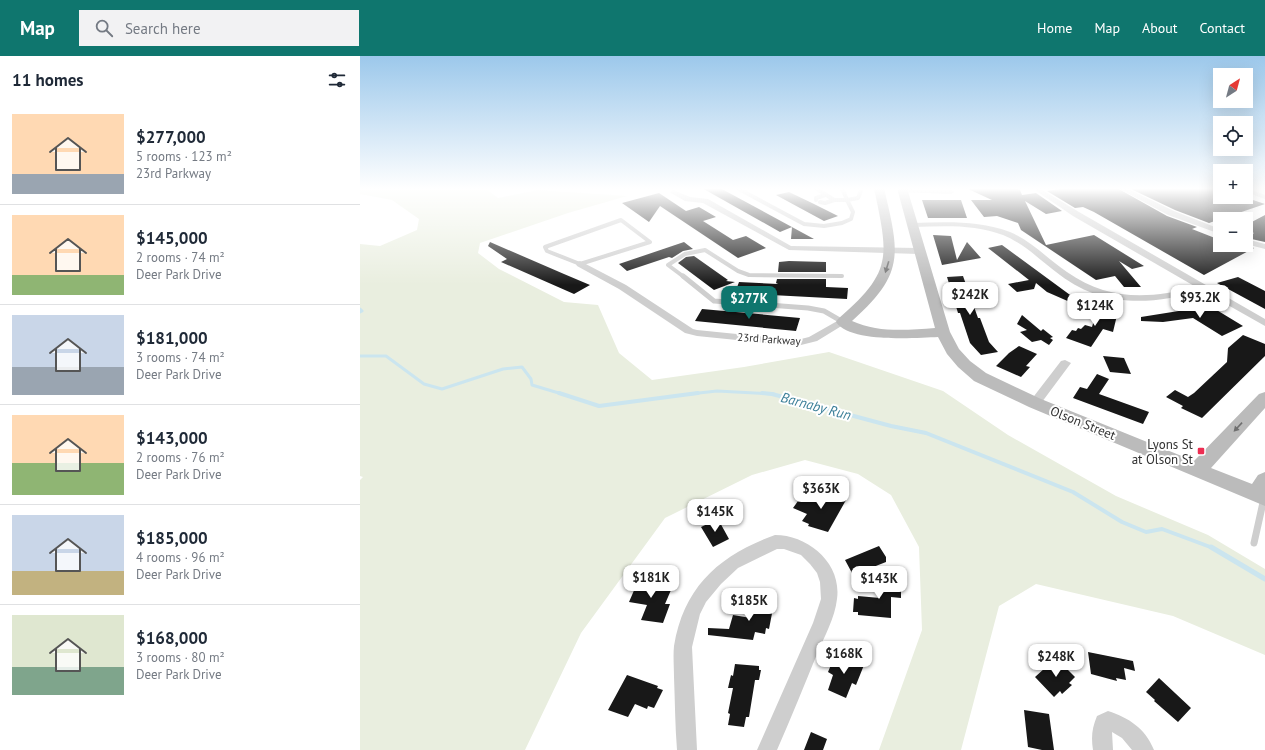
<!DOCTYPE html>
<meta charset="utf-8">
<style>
:root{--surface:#fff;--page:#f2f2f3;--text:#1f2937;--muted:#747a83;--line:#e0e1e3;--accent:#0f766e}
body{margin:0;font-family:"PT Sans",sans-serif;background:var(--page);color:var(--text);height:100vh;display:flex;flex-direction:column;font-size:15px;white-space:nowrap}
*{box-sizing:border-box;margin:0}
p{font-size:13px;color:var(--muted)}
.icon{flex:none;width:22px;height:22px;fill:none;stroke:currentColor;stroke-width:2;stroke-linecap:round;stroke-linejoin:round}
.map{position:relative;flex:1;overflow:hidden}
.panel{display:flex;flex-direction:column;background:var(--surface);width:360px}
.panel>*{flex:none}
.needle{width:26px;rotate:36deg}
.tools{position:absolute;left:853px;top:12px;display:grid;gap:8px}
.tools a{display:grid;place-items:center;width:40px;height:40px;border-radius:0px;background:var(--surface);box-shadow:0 4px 16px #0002;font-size:20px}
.price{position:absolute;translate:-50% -34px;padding:0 9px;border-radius:8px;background:#fff;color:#222;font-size:13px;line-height:26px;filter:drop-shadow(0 1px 2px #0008)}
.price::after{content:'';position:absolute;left:50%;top:24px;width:12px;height:9px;margin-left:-6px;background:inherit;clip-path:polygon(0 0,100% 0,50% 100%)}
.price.selected{background:var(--accent);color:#fff}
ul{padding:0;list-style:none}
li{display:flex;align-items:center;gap:12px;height:100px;padding:0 12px}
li+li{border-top:1px solid var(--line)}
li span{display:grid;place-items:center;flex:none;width:112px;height:80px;border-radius:0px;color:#555}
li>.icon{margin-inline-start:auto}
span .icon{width:48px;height:48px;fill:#fffc;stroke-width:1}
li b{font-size:17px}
h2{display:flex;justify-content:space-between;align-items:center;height:48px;padding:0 12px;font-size:17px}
header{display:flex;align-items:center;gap:24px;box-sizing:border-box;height:56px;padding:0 20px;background:var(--accent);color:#fff}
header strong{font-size:19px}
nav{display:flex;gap:22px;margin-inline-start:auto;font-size:14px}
.search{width:280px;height:36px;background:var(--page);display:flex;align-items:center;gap:10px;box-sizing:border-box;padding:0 14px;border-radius:0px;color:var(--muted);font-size:15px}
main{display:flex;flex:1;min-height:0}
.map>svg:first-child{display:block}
</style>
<header>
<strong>Map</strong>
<div class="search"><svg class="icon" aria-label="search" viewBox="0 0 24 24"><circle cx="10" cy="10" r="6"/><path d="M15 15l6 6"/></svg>Search here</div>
<nav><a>Home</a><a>Map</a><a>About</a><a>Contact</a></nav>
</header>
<main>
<section class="panel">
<h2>11 homes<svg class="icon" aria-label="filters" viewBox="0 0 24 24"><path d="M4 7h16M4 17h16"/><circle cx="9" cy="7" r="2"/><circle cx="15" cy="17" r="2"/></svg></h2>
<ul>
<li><span style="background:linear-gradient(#ffd9b3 75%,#9aa5b1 0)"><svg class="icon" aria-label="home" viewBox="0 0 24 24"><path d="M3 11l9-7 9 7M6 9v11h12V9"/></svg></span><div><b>$277,000</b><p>5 rooms · 123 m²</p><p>23rd Parkway</p></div></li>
<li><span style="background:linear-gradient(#ffd9b3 75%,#8fb573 0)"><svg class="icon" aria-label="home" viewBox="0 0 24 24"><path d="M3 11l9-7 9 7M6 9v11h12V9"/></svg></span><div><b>$145,000</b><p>2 rooms · 74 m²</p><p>Deer Park Drive</p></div></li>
<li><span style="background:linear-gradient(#c9d6e8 65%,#9aa5b1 0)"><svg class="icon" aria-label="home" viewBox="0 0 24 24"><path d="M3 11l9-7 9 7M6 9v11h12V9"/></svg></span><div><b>$181,000</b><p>3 rooms · 74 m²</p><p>Deer Park Drive</p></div></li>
<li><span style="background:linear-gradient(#ffd9b3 60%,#8fb573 0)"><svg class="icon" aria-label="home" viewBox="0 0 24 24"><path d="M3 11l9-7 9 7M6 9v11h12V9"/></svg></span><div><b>$143,000</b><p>2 rooms · 76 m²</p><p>Deer Park Drive</p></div></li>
<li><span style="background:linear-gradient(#c9d6e8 70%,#c2b280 0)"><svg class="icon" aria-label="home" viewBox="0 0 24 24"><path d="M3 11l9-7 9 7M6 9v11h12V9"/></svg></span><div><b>$185,000</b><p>4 rooms · 96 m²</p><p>Deer Park Drive</p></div></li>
<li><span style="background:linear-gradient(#dfe7d0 65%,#7fa58c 0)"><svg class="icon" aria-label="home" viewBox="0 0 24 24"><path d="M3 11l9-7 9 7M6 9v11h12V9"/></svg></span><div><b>$168,000</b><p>3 rooms · 80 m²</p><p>Deer Park Drive</p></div></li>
</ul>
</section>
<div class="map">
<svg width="905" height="694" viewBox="0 0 905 694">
<rect width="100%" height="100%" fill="#fff"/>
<path fill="#e9eedf" d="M0,132h125l13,10 40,-8 89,6 -59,17 -88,30 -2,10 21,16 65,33 34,3 21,48 33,27 92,-13 85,-15 114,39 65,44 108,61 92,39 57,34v86l-92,-39 -137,-32 -37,22 -38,144h-82l43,-120 -3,-83 -28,-52 -33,-21 -53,-14 -53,15 -87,43 -84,115 -56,117h-165v-270l3,-3 -3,-1v-232l20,2 37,-16 2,-11 -27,-19 -32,-6z"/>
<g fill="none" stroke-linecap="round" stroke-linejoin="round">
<path stroke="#cbe5ef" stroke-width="3" d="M0,253l2,2 -2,1
M0,300h26l38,28 18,5 61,-20 19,-2 9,12 1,6 30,9
M330,338l27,-3 57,3"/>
<path stroke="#cbe5ef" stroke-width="4" d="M199,337l40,13 99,-13
M402,337l10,1 119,32 35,7 147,59 49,30 24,10 16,-3 51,19"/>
<path stroke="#cbe5ef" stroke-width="5" d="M851,491l54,32"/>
</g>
<path fill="#181818" d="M342,132h18l94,51h-23l1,-12 -12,5z
M606,132h51l3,2 2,5 14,-2 26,18 -16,3 -21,-13 21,44 48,-10 50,31 -12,3 -13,-8 22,26h-17l-9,-11 -19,4 -75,-50 -3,-7 -21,-7 -13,1 -13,-17h21z
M706,132h51l50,28 30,11 -5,2 28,11v5h25l9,3 -50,27 -110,-63 -11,-5 -8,1 -28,-17z
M769,132h91v9h24l21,7 -56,19 -34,-13z
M429,136l23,11 26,13 -14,5 -48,-26z
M299,137l27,18 13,-4 17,10 -13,4 30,19 13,-4 20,12 -28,10 -78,-52 -11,16 -27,-19z
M562,144h39l6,18h-39z
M905,159v27l-18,-4 7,-5 -8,-3v-5z
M573,179l18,1 6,24 10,-18 14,16 -39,7z
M130,186l74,32 26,11 -16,9 -73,-32 6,-3 -19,-13z
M324,186l9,7 -10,2 -11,7 -3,-1 -42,14 -8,-7z
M642,189l79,58 -2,3 -32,-14 -11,-9 -2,6 -17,3 -9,-8 21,-4 -41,-32z
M334,200l34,24 -2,1 9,1 -21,8 -36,-27 8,-6z
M429,205l37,1v10h-48l1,-10z
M603,220l15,42h2l9,24 9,10 -17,3 -11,-12 -10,-30h-2l-11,-36z
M878,221l27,14v18l-48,-26z
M417,223h49v8l22,1 -1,11 -112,-6 4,-11 39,2 -2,-1z
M850,250l33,20 -21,10 -29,-18 -30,4 -22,-1v-4z
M740,251l18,4 -5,21 -10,-3 -12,18 -25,-9 6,-8 4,1 2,-3 3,1 4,-4 7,2 5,-17z
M342,253l45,4 53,5 -4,13 -101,-10z
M662,259l19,16 2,-2 10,8 -3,1 3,2 -4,5 -8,-5 -9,2 -12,-10 7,-2 -10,-6z
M883,279l22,9v12l-63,62 -21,-10 2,-2 -17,-9 9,-7 13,7 6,-4 33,-31 1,-14z
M659,290l18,8 -11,12 4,1 -9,10 -25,-11 13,-13z
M743,300l21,2 7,16 -21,-2z
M737,318l12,5 -10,15 50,18 -6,12 -70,-26 7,-11 7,2z
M470,434l15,6 -2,3 3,1 -18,32 -20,-6 1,-2 -7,-3 5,-7 -14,-6 10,-14 5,2 2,-3 15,6z
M358,463l11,20 -16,8 -12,-20z
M519,490l7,11v5l-28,11 -1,-2 -5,2 -7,-13z
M282,516l14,2 -5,13 20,3 -6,14h5l-7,19 -22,-3 6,-15 -18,-3z
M520,522l21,2v18l-10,-1v21l-33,-3v-3h-5l1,-14 4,1v-3l22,2z
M397,540l18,2 -6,31 -3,-1 -1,6 -10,-2 -2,8 -45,-5v-7l21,1 4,-14 18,3z
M728,596l45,9 2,10 -11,-3 2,12 -10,-2 1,3 -26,-7z
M476,597l28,12 -8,20 -4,-2 -6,15 -18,-8 5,-15 -5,-3z
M696,602l19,19 -6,6 3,2 -10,9 -2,-3 -6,6 -19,-20z
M375,608l24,2v4h2l-2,10h-4l-6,37h-3l-2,10 -16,-2 2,-11 -2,-1 5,-25h-5l3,-13 2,1z
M267,619l31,11 -1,2 6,2 -9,18 -6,-2 -1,3 -12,-5 -7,13 -20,-7z
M799,622l32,30 -13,14 -24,-21 1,-1 -9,-8z
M664,654l25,4 5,36h-12l-14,-3z
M451,676l16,7 -4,11h-19z"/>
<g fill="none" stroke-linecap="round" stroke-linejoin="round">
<path stroke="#cecece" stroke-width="4" d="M377,132l67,36 20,2 18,-3 9,-4 2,-7 -6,-12h-13l-18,-12
M482,132l5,12 11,-2 4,-10
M456,144v-2l9,-3
M460,146l5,1 9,-3
M261,164l29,22 -70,22 -33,-13 -2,-4z
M324,221l-16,-12 17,-11 20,-4 33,21 11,4 93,1"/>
<path stroke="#cecece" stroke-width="5" d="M323,220l31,25 94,7 16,3 19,11"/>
<path stroke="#cecece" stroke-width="7" d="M894,487l10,-45"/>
<path fill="#cecece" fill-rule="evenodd" d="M672,132h7l40,24 186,107v7l-62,-35c-51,13 -98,18 -143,-16 -18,-13 -35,-31 -57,-40 -28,-11 -60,-9 -90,-8l-4,-2 4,-2c32,-1 66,-3 97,9 21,9 38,27 57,40 41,29 82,27 129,15l-123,-71z
M758,132h8l48,23 46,18v5l-52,-19z
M886,132l19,7v4l-19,-7z
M543,133l48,1 3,2 -3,2 -50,-2 -1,-1z
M313,134l17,7 18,2 83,47 128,2 4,3 -4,3 -130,-4 -86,-47 -18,-2 -14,-8 -1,-1z
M886,183l19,5v5l-19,-5z
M220,205l46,24 67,44 4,1 100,10 12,-3 30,-17 4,-1 5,3 -31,19 -20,5 -100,-10 -12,-3 -66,-44 -42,-23 -1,-2 1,-2z
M705,304l6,3 -32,43h-8l-2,-3 2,-3 30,-39z
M415,479c33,0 67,28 62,64 -2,19 -13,38 -20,55 -13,32 -26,64 -40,96h-20l56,-127 8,-24 -1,-17 -3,-9 -7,-9 -9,-9 -17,-6h-7l-39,19 -17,16 -15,18 -6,12 -8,33 5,103h-20c-2,-24 -2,-49 -3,-73 0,-10 -1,-21 0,-31 10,-60 46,-91 101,-111z
M748,655c21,7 37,17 46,39h-22l-10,-12 -10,-6 1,18h-20c-2,-13 -1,-22 4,-34z"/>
<path fill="#bbb" fill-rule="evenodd" d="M514,132h10c15,65 22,85 -32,133 26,12 55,9 83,7l-38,-140h10l43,144 9,17 11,12 16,12 55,26 153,62 65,-67 6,-2v16l-54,60 41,16 6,-9 7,-3v34l-236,-99 -55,-26 -16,-14 -11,-13 -9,-17c-23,1 -88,6 -102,-15l2,-3c56,-48 50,-63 36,-131z"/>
</g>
<defs><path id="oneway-solid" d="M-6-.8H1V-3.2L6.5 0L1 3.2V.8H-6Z"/></defs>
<g fill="#6f6f6f">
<use href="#oneway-solid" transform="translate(527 211) rotate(107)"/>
<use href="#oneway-solid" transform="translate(878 371) rotate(133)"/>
</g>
<linearGradient id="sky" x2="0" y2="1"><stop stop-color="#9cc8eb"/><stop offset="0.58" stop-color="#fff"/><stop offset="1" stop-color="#fff" stop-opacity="0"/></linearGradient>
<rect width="905" height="229" fill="url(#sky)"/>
<rect fill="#ed2e52" stroke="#fff" stroke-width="1.5" x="837" y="391" width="8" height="8" rx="2"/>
<g text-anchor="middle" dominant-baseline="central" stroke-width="4" stroke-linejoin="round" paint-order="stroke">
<g font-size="11" fill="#313131" stroke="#fff">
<text transform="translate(409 283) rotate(4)">23rd Parkway</text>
</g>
<g font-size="13" fill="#313131" stroke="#fff">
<text transform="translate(723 367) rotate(22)">Olson Street</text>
</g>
<g font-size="13" fill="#313131" stroke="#fff" text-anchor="end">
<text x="833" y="388">Lyons St<tspan x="833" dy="15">at Olson St</tspan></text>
</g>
<g font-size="14" font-style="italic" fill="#3a7e98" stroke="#fff">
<text transform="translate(456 350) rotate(15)">Barnaby Run</text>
</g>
</g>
</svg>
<div class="tools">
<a><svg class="needle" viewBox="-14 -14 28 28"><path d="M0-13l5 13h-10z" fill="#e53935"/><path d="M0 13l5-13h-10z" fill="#747a83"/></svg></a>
<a><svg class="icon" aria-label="locate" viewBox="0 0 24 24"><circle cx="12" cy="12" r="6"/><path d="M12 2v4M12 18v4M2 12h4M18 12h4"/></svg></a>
<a>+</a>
<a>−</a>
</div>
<b class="price" style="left:610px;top:260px">$242K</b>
<b class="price" style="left:840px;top:263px">$93.2K</b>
<b class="price selected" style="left:389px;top:264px">$277K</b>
<b class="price" style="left:735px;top:271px">$124K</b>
<b class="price" style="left:461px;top:454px">$363K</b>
<b class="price" style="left:355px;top:477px">$145K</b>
<b class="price" style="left:291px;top:543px">$181K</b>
<b class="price" style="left:519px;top:544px">$143K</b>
<b class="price" style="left:389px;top:566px">$185K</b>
<b class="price" style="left:484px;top:619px">$168K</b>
<b class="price" style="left:696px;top:622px">$248K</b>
</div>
</main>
